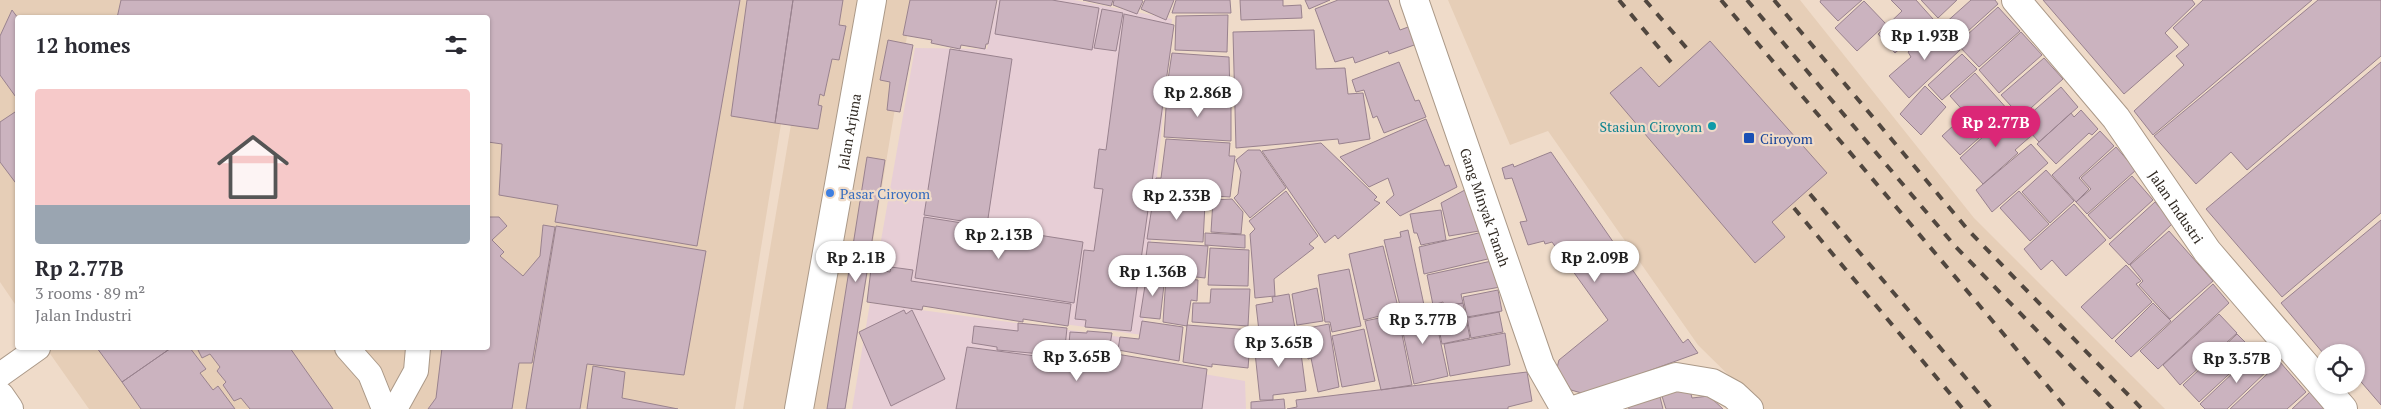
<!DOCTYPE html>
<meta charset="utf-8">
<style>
:root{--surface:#fff;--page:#f7f7f7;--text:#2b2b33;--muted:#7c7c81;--accent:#db2777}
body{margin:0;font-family:"PT Serif",serif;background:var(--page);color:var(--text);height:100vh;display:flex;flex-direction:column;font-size:19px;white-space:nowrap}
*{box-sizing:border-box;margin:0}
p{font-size:16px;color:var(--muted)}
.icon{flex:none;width:28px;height:28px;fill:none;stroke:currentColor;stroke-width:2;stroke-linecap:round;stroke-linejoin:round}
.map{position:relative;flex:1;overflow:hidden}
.panel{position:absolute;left:15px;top:15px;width:475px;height:335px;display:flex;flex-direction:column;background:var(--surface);border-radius:5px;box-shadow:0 1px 4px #0004}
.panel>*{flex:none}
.controls{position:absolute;left:2315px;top:344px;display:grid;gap:10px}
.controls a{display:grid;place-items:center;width:50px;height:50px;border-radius:50%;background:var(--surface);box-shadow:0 1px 4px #0004;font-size:25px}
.price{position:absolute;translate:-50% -42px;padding:0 11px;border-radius:18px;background:#fff;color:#222;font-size:16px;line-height:32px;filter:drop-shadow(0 1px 2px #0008)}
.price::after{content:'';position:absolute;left:50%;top:30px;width:15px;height:11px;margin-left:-8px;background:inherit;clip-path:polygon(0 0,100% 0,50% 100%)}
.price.current{background:var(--accent);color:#fff}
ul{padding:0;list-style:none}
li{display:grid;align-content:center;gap:10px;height:265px;padding:0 20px}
li span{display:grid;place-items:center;height:155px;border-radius:5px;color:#555}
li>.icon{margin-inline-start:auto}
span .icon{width:90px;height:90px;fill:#fffc;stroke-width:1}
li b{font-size:21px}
h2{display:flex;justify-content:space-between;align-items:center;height:60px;padding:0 20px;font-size:21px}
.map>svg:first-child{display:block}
</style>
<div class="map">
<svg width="2381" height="409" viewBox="0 0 2381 409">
<rect width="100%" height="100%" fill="#efdbc9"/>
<path fill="#e6ceb7" d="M0,0h801l-66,409h-646l-43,-61h442v-330h-470l-1,289 -17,-25z
M812,0h101l-68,409h-102z
M1448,0h352l174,218 191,191h-402l-65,-64 -150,-214 -38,14z"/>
<path fill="#e7ced6" d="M998,0h76l98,19 -30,316 -271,-38 44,-249 72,1z
M870,303l250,34 1,23 124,21 1,28h-394z"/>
<path fill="#cbb3bf" stroke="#99828e" d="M121,0h619l-43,246 -142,-24 3,-17 -59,-10 3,-51 -14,-2v-124h-371z
M747,0h46l-18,123 -44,-7z
M793,0h50l-4,25 7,1 -7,34 -7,-1 -8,37 -4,-2 -2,11 4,1 -4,23 -43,-6z
M910,0h87l-9,44h-2l-1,5 -24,-4 -1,4 -29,-6 1,-3 -29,-5z
M1000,0h52l47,8 -7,42 -97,-16z
M1083,0h30l-2,6z
M1114,0h27l2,1 -6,13 -24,-9z
M1145,0h29l-8,20 -25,-11z
M1176,0h54l1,13h-59z
M1240,0h43v6l18,-1 1,13 -61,2z
M1305,0h25l-21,9z
M1338,0h50l12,30 11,-4 6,18 -28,10 -1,-3 -33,12 -2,-6 -18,5 -20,-53z
M1821,0h41l-24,21 -18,-19z
M1891,0h25l17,19 -38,34 -17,-19 24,-23z
M1921,0h36l-19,18z
M1971,0h24l3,4 -41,37 -14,-16z
M2043,0h149l3,4 -30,29 13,14 -54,47z
M2203,0h109l-159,135 -19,-24 50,-46 -8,-9 13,-11 -16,-17z
M2318,0h63v56l-134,114 -16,-18 -35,32 -42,-48z
M1864,1l22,23 -29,27 -22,-23z
M1998,7l22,24 -41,36 -22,-23z
M1102,9l21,4 -7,38 -22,-3z
M12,10l6,8v82l-18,-25v-39z
M1124,14l50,11 -43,306 -46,-4 1,-7 -11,-1 9,-69 10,1 9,-62 -9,-1 5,-39 7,1z
M1228,15l-1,37 -52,-2 1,-34z
M1938,25l22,25 -51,48 -20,-22 22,-19 -3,-5z
M1314,30l2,39 29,-1 3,26 15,-1 7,46 -31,5 -1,-5 -102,9 -3,-116z
M2021,32l21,23 -43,38 -20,-23z
M888,40l25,5 -13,67 -13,-2 3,-28 -10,-2z
M1710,41l117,132 -55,49 13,15 -30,26 -145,-170 31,-26 18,20z
M950,49l62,10 -25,166 -63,-10z
M1172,53l57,4 1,40 -64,-4z
M1962,54l15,15 -35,31 -14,-15z
M2044,58l19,21 -42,38 -20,-22z
M1399,62l16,39 4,-1 7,17 -42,16 -7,-17 -4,2 -9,-28 -8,2 -4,-12z
M2381,62v151l-99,84 -76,-88z
M1975,73l34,38 -49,44 -18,-19 24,-22 -16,-18z
M1925,86l21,21 -25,28 -21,-21z
M2061,87l17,20 -39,35 -18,-20z
M1167,94l64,5v42l-67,-4z
M18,110v76l-18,-24v-40z
M2081,110l17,19 -6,6 -3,-2 -33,31 -19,-20 34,-31 3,4z
M2010,112l21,24 -16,14 3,3 -35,31 -23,-26z
M1426,119l19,47 4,-1 8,22 -57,29 -14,-14 8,-7 -6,-17 -19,9 -29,-30z
M2100,131l14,15 -35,32 10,11 -13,13 -24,-27z
M1166,139l64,4 -1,13h6l-5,41 -75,-5 1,-14h5z
M1321,143l56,54 -3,3 6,3 -42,36 -3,-4 -10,8 -63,-92z
M2031,144l17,19 -56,49 -16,-22z
M2116,147l20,23 -49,44 -11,-12 15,-13 -10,-11z
M1248,150h12l26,38 -36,30 -16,-20 4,-4 3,-22 -5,-12z
M1551,152l132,191 5,-4 10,14 -113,41 -14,-4 -14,-22 2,-8 49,-40 -56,-78 -7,2 -1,-3 -16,4 -8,-23 7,-1 -15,-43 -7,1 -3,-11 11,-4 1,3z
M867,157l18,3 -40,249h-18z
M2046,170l28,31 -24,22 -28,-31z
M2132,176l21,24 -43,39 -22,-24z
M1474,185l11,45 -36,6 -8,-33z
M1286,191l32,45 -9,8 5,4 -40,31 1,17 -20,2 -5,-64 5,-5 -6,-8z
M2019,191l30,33 -19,17 -30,-33z
M1232,199l11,13 -2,22 -30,-2 2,-32z
M1153,200l52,4 -2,38 -56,-3z
M2155,202l18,21 -44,42 -20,-21z
M2074,204l32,36 -40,36 -14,-16 -11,10 -17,-21z
M1441,210l5,30 -25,5 -4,-12h-3l-4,-19z
M488,217h11l8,9 -15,14 12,12 -4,4 23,20 17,-20 3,-31 12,2 -23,136h-13l-7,46h-84l8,-11 6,-50h46z
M924,217l159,25 -9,61 -159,-25z
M2381,220v185l-25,-29v-24h-20l-6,-6 -7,7 -42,-50z
M556,226l150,25 -22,124 -97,-11 -7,45h-54z
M1408,230l16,75 -23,5 -17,-70 17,-3 -1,-5z
M1487,231l5,27 -68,16 -5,-27z
M2169,231l44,50 -43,38 -31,-34 4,-4 -13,-16z
M1205,233l40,2v13l-40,-3z
M1148,242l60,4 -3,32 -61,-7z
M1383,246l16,65 -35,9 -15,-66z
M1210,248l39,2 -1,36 -40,-1z
M1501,259l5,27 -45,8 2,9 -19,3 -1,-4 -10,3 -6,-30z
M2126,265l15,16 -5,3 16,18 -40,37 -31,-32z
M891,267l22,3 -2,11 160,23 -3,22 -45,-7v3l-100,-16 -1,4 -55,-8 4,-33 19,3z
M1349,269l12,57 -29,6 -2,-10h-5l-7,-47z
M1147,273l18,3 -5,43 -20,-2z
M1166,277l32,3 -1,21 -6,-1 -4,26 -24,-4z
M2213,284l16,19 -71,66 -18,-18z
M1317,288l6,33 -26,4 -5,-31z
M1211,289h39l-2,37 -56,-4 1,-19h17z
M1498,290l4,21 -35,6 -4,-20z
M1289,294l7,40 -36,6 -4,-35 17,-3 -1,-5z
M1463,303l7,35 -28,6 -7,-35z
M2153,303l18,18 -40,36 -16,-16z
M1433,307l15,69 -34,8 -15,-70z
M904,310l2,4 6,-4 33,69 -54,27 -32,-74z
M1499,312l4,20 -32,6 -4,-20z
M1398,314l14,71 -31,5 -16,-69z
M2219,314l18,19 -57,52 -17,-20z
M1142,321l41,6 -4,34 -61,-11 2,-13 19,2z
M1018,323l49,5 -3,28 -67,-6v-3l-25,-4 2,-17 44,5z
M1329,324l10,63 -21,5 -7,-34 -3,1 -5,-30z
M1187,325l64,5 -3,38 -36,-4v3l-29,-5z
M1364,329l11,52 -33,6 -10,-51z
M1087,331l25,2 -3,18 -40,-7 1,-12 17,1z
M1505,333l5,32 -60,11 -6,-32z
M2237,334l17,17 -55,51 -16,-17z
M1299,338l7,53 -33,4v5h-13l-6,-57z
M1068,346l139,23 -5,40h-246l11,-62 99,13z
M97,348h74l-49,34z
M171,348h19l16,21 -6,4 13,17 5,-4 17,23h-94l-19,-27z
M197,348h93l43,61h-83l-9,-11 -7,3 -11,-16 3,-3 -9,-11 3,-4 -10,-13 -8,4z
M2255,352l15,16 -43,41h-22l-5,-5z
M2280,362l26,30 -19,17h-57z
M593,366l32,6 -3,26 56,11h-91z
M1527,372l5,29 -24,6v2h-221l10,-2 -1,-7z
M1689,386l3,12 17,-2 14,13h-57l-5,-16z
M2310,392l16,17h-34z
M1660,397l3,12h-34l-1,-3z
M1284,399l1,10h-34v-7z"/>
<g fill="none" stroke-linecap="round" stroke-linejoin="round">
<defs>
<path id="service" d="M347,348l23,26 14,35
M0,375l38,-27
M395,409l21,-38 2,-23"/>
<g id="minor">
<path id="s1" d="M1414,0l126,365 25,44"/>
<path id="s2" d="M2016,0l100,118 91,133 136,158"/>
<path d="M1577,409l99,-32 36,6 22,12 15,14"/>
</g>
<g id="secondary">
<path id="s3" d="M799,409l73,-409"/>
</g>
<path id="primary" d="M0,396l9,13"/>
</defs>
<use href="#service" stroke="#ab9988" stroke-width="26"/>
<use href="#minor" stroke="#ab9988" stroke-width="30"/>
<use href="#secondary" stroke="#ab9988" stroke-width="30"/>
<use href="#primary" stroke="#ab9988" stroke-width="30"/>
<use href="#service" stroke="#fff" stroke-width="24"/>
<use href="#minor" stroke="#fff" stroke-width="28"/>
<use href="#secondary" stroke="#fff" stroke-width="28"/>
<use href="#primary" stroke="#fff" stroke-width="28"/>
<path stroke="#51473f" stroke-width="4" stroke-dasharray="9 9" stroke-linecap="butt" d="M1619,0l56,67
M1645,0l45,52
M1721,0l346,409
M1747,0l208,246 158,163
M1774,0l195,231 173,178
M1810,194l182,215
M1794,208l169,201"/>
</g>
<circle fill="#0f9aa8" stroke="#efdbc9" stroke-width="2" cx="1712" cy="126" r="5"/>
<rect fill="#1a4fb4" stroke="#efdbc9" stroke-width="2" x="1743" y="132" width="12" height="12" rx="2.5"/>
<circle fill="#3f7fe0" stroke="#efdbc9" stroke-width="2" cx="830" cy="193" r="5"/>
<g text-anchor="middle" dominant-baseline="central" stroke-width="4.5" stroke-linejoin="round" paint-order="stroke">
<g font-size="14" fill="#0d838f" stroke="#efdbc9" text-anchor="end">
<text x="1702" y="126">Stasiun Ciroyom</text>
</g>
<g font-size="14" fill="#312a23" stroke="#efdbc9">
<text stroke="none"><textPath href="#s3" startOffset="282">Jalan Arjuna</textPath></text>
<text stroke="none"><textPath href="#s1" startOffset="219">Gang Minyak Tanah</textPath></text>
<text stroke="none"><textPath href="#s2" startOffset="262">Jalan Industri</textPath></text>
</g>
<g font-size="14" fill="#164399" stroke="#efdbc9" text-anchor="start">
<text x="1760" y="138">Ciroyom</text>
</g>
<g font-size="14" fill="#366cbe" stroke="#efdbc9" text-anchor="start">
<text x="840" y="193">Pasar Ciroyom</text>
</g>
</g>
</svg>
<div class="controls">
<a><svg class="icon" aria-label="locate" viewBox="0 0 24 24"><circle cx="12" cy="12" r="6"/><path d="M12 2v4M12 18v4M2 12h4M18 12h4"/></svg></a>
</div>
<b class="price" style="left:1925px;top:61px">Rp 1.93B</b>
<b class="price" style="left:1198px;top:118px">Rp 2.86B</b>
<b class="price current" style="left:1996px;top:148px">Rp 2.77B</b>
<b class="price" style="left:1177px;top:221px">Rp 2.33B</b>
<b class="price" style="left:999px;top:260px">Rp 2.13B</b>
<b class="price" style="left:856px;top:283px">Rp 2.1B</b>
<b class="price" style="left:1595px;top:283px">Rp 2.09B</b>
<b class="price" style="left:1153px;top:297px">Rp 1.36B</b>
<b class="price" style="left:1423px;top:345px">Rp 3.77B</b>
<b class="price" style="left:1279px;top:368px">Rp 3.65B</b>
<b class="price" style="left:1077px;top:382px">Rp 3.65B</b>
<b class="price" style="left:2237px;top:384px">Rp 3.57B</b>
<section class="panel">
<h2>12 homes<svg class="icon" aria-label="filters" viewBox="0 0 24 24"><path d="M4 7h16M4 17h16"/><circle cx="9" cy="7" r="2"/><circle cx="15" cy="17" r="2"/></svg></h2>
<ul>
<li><span style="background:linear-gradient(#f6c9c9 75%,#9aa5b1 0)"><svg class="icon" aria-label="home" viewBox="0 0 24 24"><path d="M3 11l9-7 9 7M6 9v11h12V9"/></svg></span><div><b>Rp 2.77B</b><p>3 rooms · 89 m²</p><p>Jalan Industri</p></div></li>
</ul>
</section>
</div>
